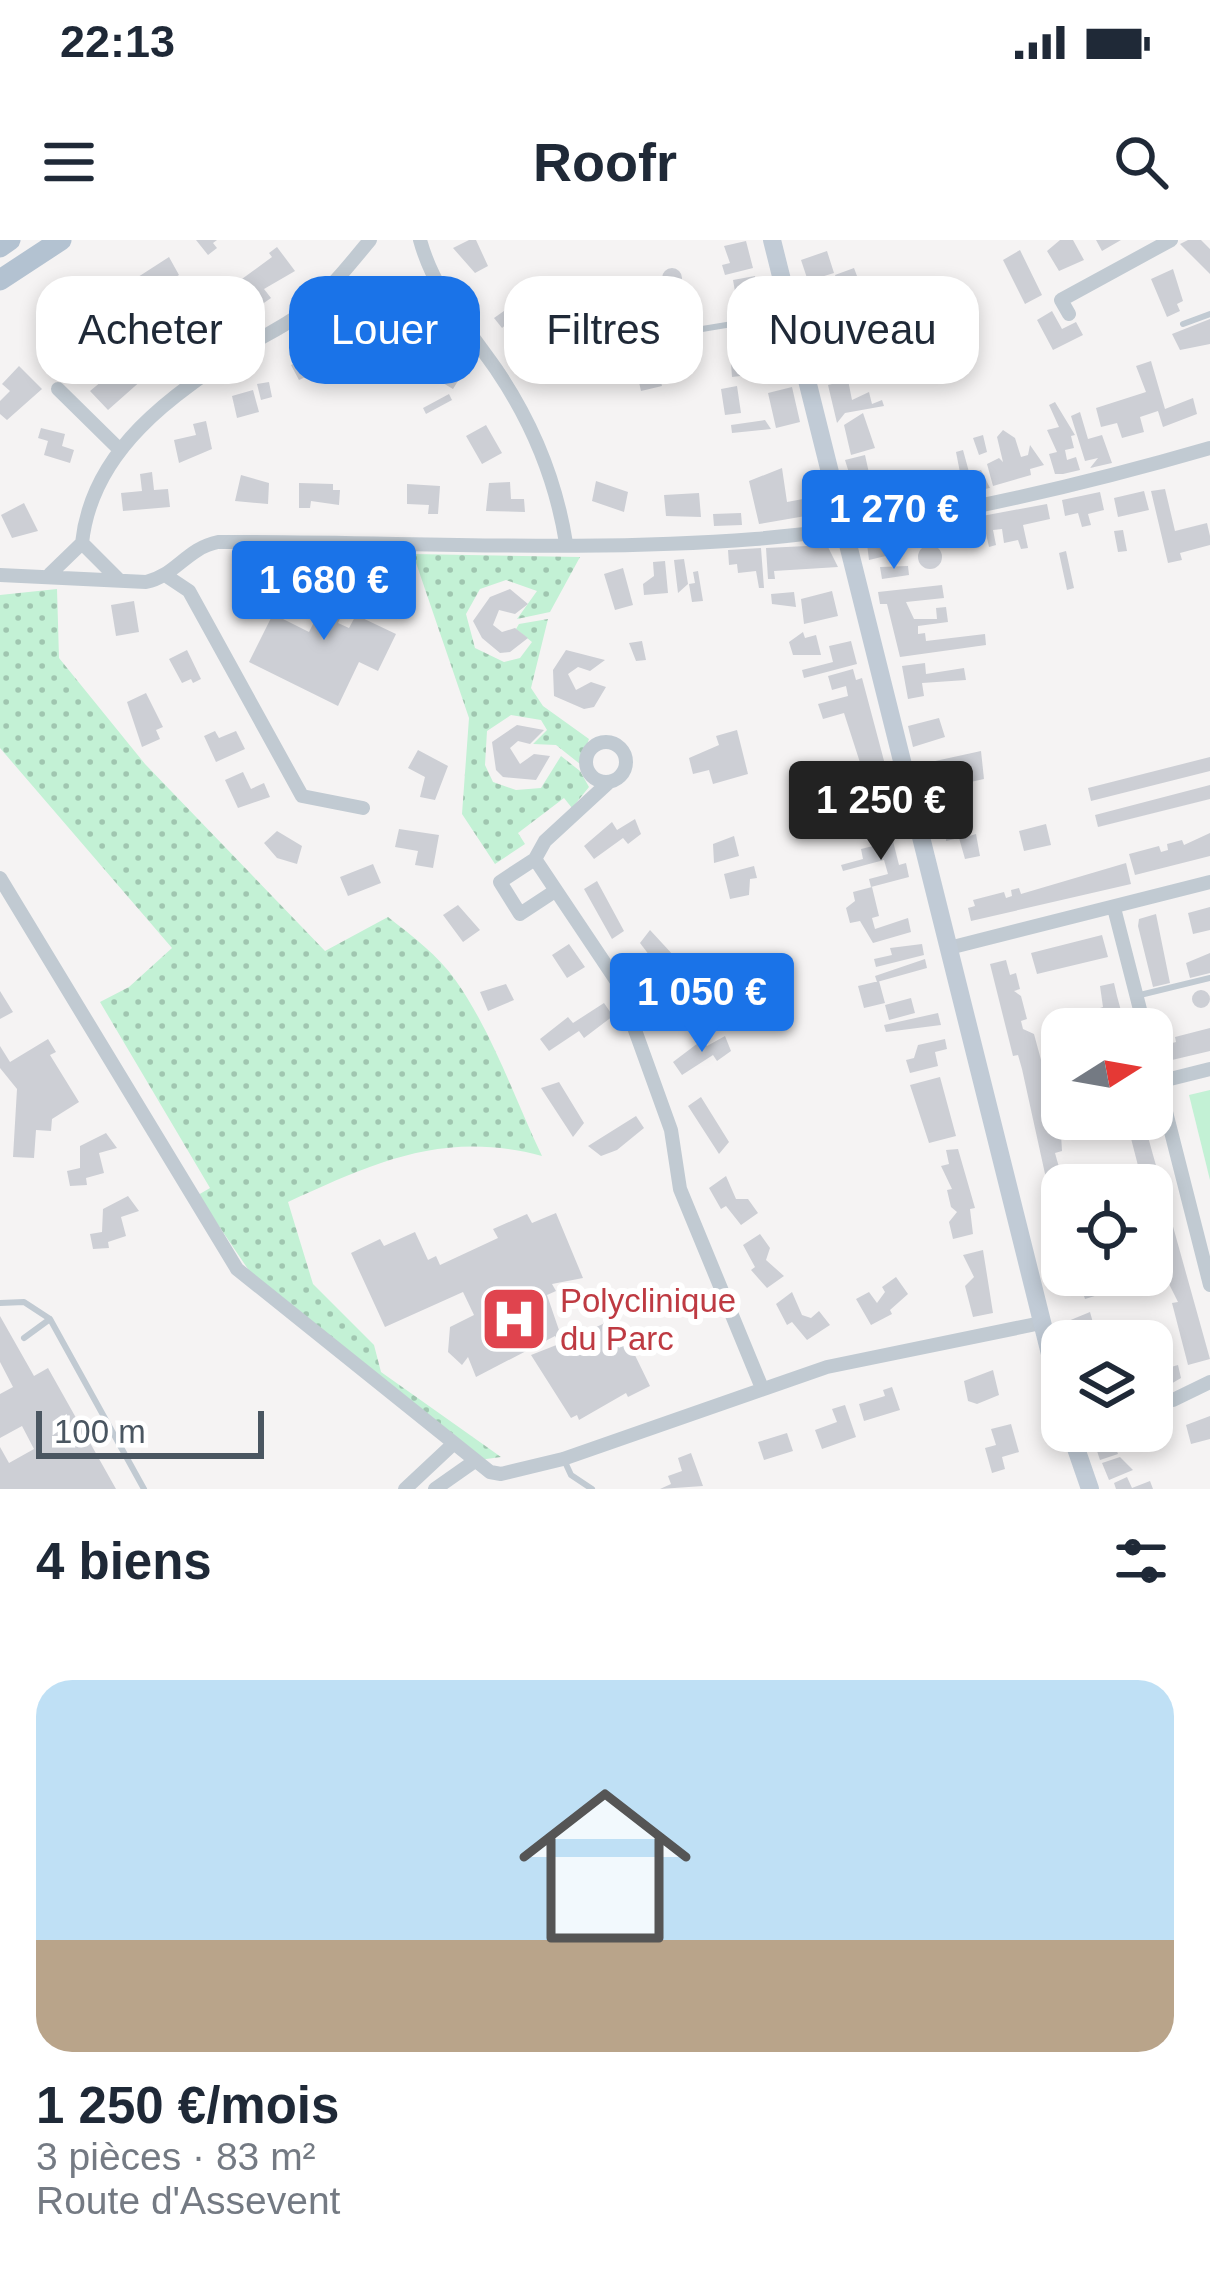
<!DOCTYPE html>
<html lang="fr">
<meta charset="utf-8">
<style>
:root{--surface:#fff;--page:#f2f2f3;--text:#1f2937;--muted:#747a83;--line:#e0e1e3;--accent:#1a73e8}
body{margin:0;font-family:Arial,sans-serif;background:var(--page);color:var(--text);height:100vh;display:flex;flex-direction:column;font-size:45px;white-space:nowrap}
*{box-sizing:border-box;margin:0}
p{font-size:39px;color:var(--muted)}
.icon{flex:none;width:66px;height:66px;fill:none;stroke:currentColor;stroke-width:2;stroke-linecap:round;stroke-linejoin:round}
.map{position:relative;height:1249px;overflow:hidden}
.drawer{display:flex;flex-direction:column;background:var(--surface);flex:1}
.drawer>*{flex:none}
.hud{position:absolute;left:36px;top:36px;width:1140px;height:108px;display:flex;gap:24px}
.needle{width:78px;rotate:79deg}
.controls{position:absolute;left:1041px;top:768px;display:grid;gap:24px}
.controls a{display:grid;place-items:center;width:132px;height:132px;border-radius:24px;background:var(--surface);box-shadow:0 6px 18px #0003;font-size:60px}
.scale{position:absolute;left:36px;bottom:30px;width:228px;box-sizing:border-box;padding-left:12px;border:6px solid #4a5661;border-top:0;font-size:33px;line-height:42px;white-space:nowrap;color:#4a5661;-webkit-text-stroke:9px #fff;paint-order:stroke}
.price{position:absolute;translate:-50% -102px;padding:0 27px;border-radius:12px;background:var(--accent);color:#fff;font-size:39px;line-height:78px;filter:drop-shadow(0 3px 6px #0008)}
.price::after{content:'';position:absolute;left:50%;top:72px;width:36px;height:27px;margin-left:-18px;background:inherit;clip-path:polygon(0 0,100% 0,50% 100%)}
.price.selected{background:#222;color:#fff}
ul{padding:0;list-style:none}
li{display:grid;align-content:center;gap:24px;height:636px;padding:0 36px}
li+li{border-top:3px solid var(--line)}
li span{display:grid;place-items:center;height:372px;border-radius:36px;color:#555}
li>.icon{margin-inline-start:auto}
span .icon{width:216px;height:216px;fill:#fffc;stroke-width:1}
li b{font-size:51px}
h2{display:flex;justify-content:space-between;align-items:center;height:144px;padding:0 36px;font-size:51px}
.tag{padding:0 42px;border-radius:36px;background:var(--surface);box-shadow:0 6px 18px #0003;font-size:42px;line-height:108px}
.tag.selected{background:var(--accent);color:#fff}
.status{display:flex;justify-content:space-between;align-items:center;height:84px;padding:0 60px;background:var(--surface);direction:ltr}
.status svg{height:33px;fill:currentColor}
header{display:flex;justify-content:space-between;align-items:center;height:156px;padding:0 36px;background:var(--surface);font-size:54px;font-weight:700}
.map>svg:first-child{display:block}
</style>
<div class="status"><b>22:13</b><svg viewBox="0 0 49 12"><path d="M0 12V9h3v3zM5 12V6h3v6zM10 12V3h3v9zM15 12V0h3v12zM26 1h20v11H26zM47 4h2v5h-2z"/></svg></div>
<header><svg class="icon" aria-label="menu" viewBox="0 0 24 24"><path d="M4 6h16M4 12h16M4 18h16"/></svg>Roofr<svg class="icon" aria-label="search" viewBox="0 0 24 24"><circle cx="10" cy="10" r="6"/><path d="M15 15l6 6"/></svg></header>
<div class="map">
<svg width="1210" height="1249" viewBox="0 0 1210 1249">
<defs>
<pattern id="grass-dots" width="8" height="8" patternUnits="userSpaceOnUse" patternTransform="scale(3)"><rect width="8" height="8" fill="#c3f1d5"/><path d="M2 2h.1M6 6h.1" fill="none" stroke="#a0c6b0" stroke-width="1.8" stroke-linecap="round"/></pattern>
</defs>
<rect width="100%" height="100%" fill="#f5f3f3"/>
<path fill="url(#grass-dots)" d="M413,314l167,3 -30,55 -33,7 20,-28 -31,-11 -26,9 -14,25 9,34 29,14 16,-4 12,-16 -16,-13 3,-5 29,-5 -17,69 12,18 46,33 -9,25 -24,-19 -23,-1 14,-14 -6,-10 -30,-5 -24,16 -2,34 8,17 23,8 25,-2 20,-32 19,15 9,16 -17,21 -8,-10 -46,35 7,11 -30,20 -33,-50 7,-96z
M57,349l2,69 86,106 180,187 63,-34c24,19 50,38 68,64 36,51 59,118 86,175 -98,-26 -166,6 -254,46l25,82 61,61 7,27 120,85 -22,3 -223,-179 -58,-86 12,-7 -110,-186 29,-15 43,-39 -172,-200v-153z"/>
<path fill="#c3f1d5" d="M1210,850v90l-21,-85z"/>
<path fill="#cdcfd5" d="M196,0h21l-4,3 4,5 -9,7z
M469,0h7l12,26 -13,7 -22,-25z
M1060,0h13l11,20 -25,11 -12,-20z
M1096,0h25l-19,11z
M1188,0h13l9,9v25l-30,-30z
M746,1l7,27 -28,7 -3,-10 8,-2 -6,-17z
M277,7l18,24 -31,18 7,9 -17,12 -19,-26 37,-27 -3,-4z
M1020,10l22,45 -17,9 -22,-44z
M827,11l7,22 -26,8 -7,-21z
M169,17l10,18 -29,18 -12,-16z
M854,28l3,8 -19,8 -3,-9z
M662 38a10 10 0 1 1 20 0a10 10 0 1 1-20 0Z
M1173,29l10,32 -6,3 3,7 -13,6 -16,-38z
M755,36l1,10 5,-1v26l-22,3 -6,-34z
M857,48l3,9 -15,6 -4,-9z
M807 61a13 13 0 1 1 26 0a13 13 0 1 1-26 0Z
M646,58l9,32 -24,6 -7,-33z
M518,61l21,30 -15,11 -15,-20 -7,6 -8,-10z
M846,63l4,15 -15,1 -2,-10z
M1052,71l10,18 14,-7 7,13 -30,15 -16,-30z
M193,73l13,18 -21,10 6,8 -12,10 -16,-22z
M833,78l11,23 -29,7 -5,-23z
M1210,79v25l-30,6 -8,-16z
M91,81l8,8 -36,38 -21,-20 13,-13 12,12z
M392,83l4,31 -8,1 -1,-8 -21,3 -3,-23z
M943,89l4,9 -21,8 3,8 -8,4 -35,14 -3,-8 -31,10 -2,-6 -19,4 -4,-18 26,-7 -3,19z
M748,106l2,13 24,-4 2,17 -44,5 -2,-28z
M653,107l11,26 -5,1 3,12 -21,5 -9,-39z
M323,108l8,17 -18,16 -3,-6 -11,5 -8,-15z
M438,108l7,18 16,10 -8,13 -22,-13 -8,-24z
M126,121l17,18 -35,31 -18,-19z
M1151,121l14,48 28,-11 4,16 -34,13 -5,-16 -18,6 4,15 -22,6 -5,-15 -16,4 -5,-19 50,-16 -10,-26z
M19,126l23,23 -35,31 -7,-6v-13l10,-10 -8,-7z
M848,140l4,20 17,-8 3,12 10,-4 2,6 -39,7 -8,10 -9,-38z
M269,142l3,15 -11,3 -4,-16z
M737,146l4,27 -16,2 -4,-26z
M792,147l8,35 -24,6 -8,-35z
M253,150l6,22 -22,6 -5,-22z
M449,154l3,6 -26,14 -3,-6z
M1055,162l20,33 -4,1 3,12 -9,2 2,10 9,-3 4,13 -17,4h-8l-6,-20 8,-2 -10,-22 12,-3 -10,-22z
M1080,172l8,27 14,-4 10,28 -22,5 8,-10 -13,3 -14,-45z
M863,173l12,35 -24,7 -7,-30z
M765,180l6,9 -39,4 -1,-8z
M206,181l6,28 -33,14 -5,-23 22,-5 -3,-11z
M486,185l16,28 -20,11 -16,-28z
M41,188l24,6 -3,12 12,4 -4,13 -26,-8 4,-14 -10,-3z
M1003,190l12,8 6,19 7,-2 2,-10 14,20 -14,4 1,6 -38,11 -6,-22 12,-6 4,4 -6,-25z
M983,195l4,17 -8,3 -6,-17z
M963,210l6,22 12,-2 9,18 -26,5 -8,-41z
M865,215l6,27 2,-7 16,-4 13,8 -29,9 9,22 -20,5 -17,-55z
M782,228l5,34 32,-6 4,17 -64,11 -10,-43z
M152,232l2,18 14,-1 2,18 -47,4 -2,-18 21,-2 -2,-17z
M241,235l28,8 -1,21 -33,-3z
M596,241l32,11 -4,20 -32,-11z
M510,242l1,17h13l1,13 -39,-1 3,-28z
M299,243l34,1v6h7l-1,15 -28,-4 -1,7h-11z
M407,244l33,2 -2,28h-10l1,-9 -22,-1z
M1165,249l10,42 32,-8 3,13v9l-30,8 2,7 -14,3 -17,-72z
M1144,251l5,19 -31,7 -4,-19z
M1100,252l4,18 -16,4 3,11 -9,2 -4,-14 -13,3 -3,-16z
M699,253l2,24 -35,-1 -2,-21z
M24,263l14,28 -26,7 -11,-23z
M1047,264l3,15 -27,6 5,23 -7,1 -3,-9 -14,3 -2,-14 -9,1 3,15 -7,2 -7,-31z
M741,273l1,12 -28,1 -1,-12z
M1123,290l4,21 -9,1 -4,-21z
M891,291l7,22 -29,7 -3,-24z
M918 317a12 12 0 1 1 24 0a12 12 0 1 1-24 0Z
M827,305l11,22 -64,4 1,8h-7l-2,-31z
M761,308l3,40h-5l-3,-17 -18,2 -1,-9 -8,1 -1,-15z
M1066,311l8,37 -7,2 -8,-37z
M684,319l4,25 -10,9 -4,-33z
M665,321l3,32 -24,2 -1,-11 11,-8 -1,-14z
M330,325l29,15 -21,43 11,5 7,-13 40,19 -18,37 -19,-9 -21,44 -89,-44 24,-48 36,18 11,-22 -10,-5z
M908,326l1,9 -27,4 -2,-12z
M623,328l10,37 -18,5 -11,-36z
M698,331l5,30 -11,1 -3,-18 6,-1 -2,-11z
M942,345l2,13 -38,4 8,17h23l-1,-11 10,-1 2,15 -30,4v8l7,-1 1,8 59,-7 1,11 -86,12 -13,-53h-7l-2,-12z
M510,349l18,15 -13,10 -16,-4 -6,15 9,7 13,-4 13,10 -18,14 -10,1 -18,-15 -9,-17 17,-24z
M832,351l6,25 -34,8 -3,-25z
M794,352l2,15 -24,-3 -1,-10z
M134,361l5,31 -23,4 -5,-31z
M803,392l2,6 11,-3 5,20h-28l-4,-13z
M642,401l4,19 -10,1 -7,-18z
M851,401l6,23 -53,14 -2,-8 31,-8 -4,-16z
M187,410l14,29 -8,4 -2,-4 -9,4 -13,-24z
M566,410l39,10 -15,11 -12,-4 -10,7 8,16 15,-8 15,5 -12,20 -10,2 -30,-13 -1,-26z
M925,423l1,11 38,-6 2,12 -44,3 2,13 -16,3 -6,-33z
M853,429l3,11 6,-2 25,94 -22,6 -21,-65 -21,6 -5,-15 30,-8 -2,-10 -14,4 -4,-14z
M146,453l17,34 -7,3 4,9 -18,8 -15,-45z
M939,478l6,19 -32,10 -5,-21z
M517,485l27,5 -14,14 -12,-3 -8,7 10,16 14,-10 16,2 -14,24 -33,-3 -7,-7 -4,-28z
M737,490l11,44 -35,10 -4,-14 -16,4 -4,-16 30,-13 -3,-9z
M215,491l4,7 17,-7 9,18 -29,13 -12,-26z
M418,510l30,16 -13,34 -15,-3 5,-20 -17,-9z
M981,511l3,28 -18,4 -3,-14 -43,10 -3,-14z
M1210,517v14l-119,30 -3,-13z
M845,524l5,16 -17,5 -6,-16z
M243,532l8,17 13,-6 6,14 -32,11 -13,-28z
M949,535l3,11 -8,2 3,10 7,-2 3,12 -27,10 -9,-36z
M889,540l9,31 -22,5 -6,-31z
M858,542l3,11h-22l-1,-6z
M1210,545v14l-112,28 -3,-12z
M867,559l1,8 -17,4 -2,-8z
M635,579l6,15 -13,10 -5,-6 -29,21 -10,-13 28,-24 5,8z
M962,580l4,17 10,-3 4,22 -15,3 -6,-21 -13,3 1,-17z
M1046,584l5,21 -27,6 -5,-20z
M399,589l40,6 -6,33 -18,-3 3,-14 -23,-4z
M277,591l25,15 -5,18 -20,-6 -13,-15z
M1210,593v23l-75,19 -6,-21 30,-8 2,6 7,-2 -1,-6 15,-4 2,5z
M734,596l5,20 -25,7 -1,-19z
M893,601l6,24 7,-2 3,14 -38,10 -2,-8 19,-5 -4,-14 -41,11 -2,-6 22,-6 -2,-10z
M1126,623l5,21 -160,37 -3,-13 7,-2 -2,-6 31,-8 2,6 6,-2 -1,-6 8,-2 2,6z
M373,624l8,19 -33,13 -8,-19z
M754,626l3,12 -7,1 -1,16 -19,4 -6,-25z
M597,641l27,50 -12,8 -28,-50z
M872,647l7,29 -7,2 3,11 33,-11 3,14 -38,11 -13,-22 -10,2 -4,-15 9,-7 -2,-9z
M458,665l22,25 -17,12 -20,-27z
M1210,667v23l-17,4 -5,-21z
M1156,674l14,69 -17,4 -15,-61 1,-7z
M650,690l61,66 8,19 -12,9 -29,-44 -15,-15 -4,3 -19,-25z
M1102,695l6,22 -71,17 -6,-21z
M569,704l16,23 -18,11 -15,-23z
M922,704l2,11 -48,12 -2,-8 18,-4 -2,-7z
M1210,713v20l-20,5 -4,-15z
M925,719l2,9 -50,14 -2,-6z
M1006,720l4,15 6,-2 4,16 -6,2 7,5 6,23 -6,2 2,8 11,5 27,100 1,17 -7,2 9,32 -6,48 -36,-164 -4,-14 -5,1 -23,-92z
M879,741l6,22 -21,5 -6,-22z
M1114,743l3,13 9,33h-23l-9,-19 9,-3 -3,-21z
M506,744l8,16 -26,11 -8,-19z
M1192 759a9 9 0 1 1 18 0a9 9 0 1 1-18 0Z
M0,751l13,21 -13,7z
M911,758l4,15 -26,7 -4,-15z
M604,763l9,13 -29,22 -5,-7 -30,20 -9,-12 28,-22 5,6z
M938,773l3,12 -55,7 -2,-7z
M1210,788v23l-38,9 -4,-16 8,-2 -1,-5z
M725,796l6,15 -14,10 -4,-6 -31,20 -9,-13 29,-22 5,6z
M1054,797l4,15 -13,4 -4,-16z
M48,799l8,13 -6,3 29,47 -27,17 -1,12 -15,-1 -2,28 -21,-1 4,-68 -17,-21v-22l10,16z
M945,799l2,10 -12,3 3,14 -28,7 -4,-13 8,-2 4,-13z
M940,837l16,59 -27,7 -19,-58z
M559,842l25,41 -11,14 -32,-49z
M701,857l28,45 -10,12 -31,-48z
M636,876l8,12 -27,22 -16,6 -13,-10z
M1126,879h17l67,240 -22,6 -16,-62 6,-1 -11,-22 5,-2 -2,-6 -6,1 -8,-21 9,-2 -2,-8 -8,2 -3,-11v-48h-9z
M106,893l11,15 -18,5 5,20 -18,5 1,7 -17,1 -3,-15 13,-3v-22z
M958,909l17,59 -5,1 3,25 -20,5 -4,-17 8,-10 -6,-5 -4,-17 5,-1 -11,-23 8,-2 -3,-14z
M1121,925l4,14 -13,3 -4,-14z
M726,936l10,23h12l10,14 -17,12 -15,-19 -5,3 -12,-21z
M128,956l11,15 -18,6 5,19 -18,6 1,6 -16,1 -3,-15 12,-2 1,-23z
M556,973l27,65 -31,6 4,7 -9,4 14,41 12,2 34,-16 12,26 10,-5 21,43 -22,11 -2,-4 -47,27 -2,-5 -6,3 -40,-63 28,-11 -4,-8 -79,41 -8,-20 -6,8 -14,-13 2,-25 24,-12 -11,-23 -78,35 -34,-74 29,-14 4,7 31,-14 13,28 8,-4 4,9 58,-27 -5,-9 34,-15 5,9z
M760,994l10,14 -4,12 18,16 -17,12 -16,-18 4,-3 -12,-22z
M983,1010l10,63 -20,4 -8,-31 9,-9 -11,-22z
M1077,1035h26l1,5 14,-5 3,13 -36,11z
M896,1037l12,17 -18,16 2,4 -21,11 -15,-26 13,-7 8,11 8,-11 -3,-5z
M792,1052l10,23 9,3 8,-7 11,14 -23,15 -15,-18 -5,3 -11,-21z
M1090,1072l5,18 -13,5 2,6h-24l-4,-15z
M0,1076l34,60 14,-8 68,121h-116v-42l9,16 25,-14 -12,-23 -22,12v-44l13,-7 -13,-25z
M1106,1087l4,10 7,-2 2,6h-19l-4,-11z
M1178,1125l3,13 -17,10 -7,-17z
M993,1130l6,25 -22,9 -9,-3 -4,-20z
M892,1147l8,23 -36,11 -5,-17 26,-8 -2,-6z
M845,1165l11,32 -34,12 -7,-19 22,-8 -5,-13z
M1210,1176v23l-19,5 -5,-19z
M1011,1184l8,28 -17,5 3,12 -13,4 -7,-25 11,-3 -5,-16z
M1110,1191l8,23 -18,6 -9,-27z
M787,1193l6,18 -29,9 -6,-18z
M691,1213l12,33 -43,3 11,-5 -3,-8 14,-5 -4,-13z
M1120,1217l13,13 -24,10 -7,-17z
M1127,1237l5,11 18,-7 3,8h-37l-2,-6z"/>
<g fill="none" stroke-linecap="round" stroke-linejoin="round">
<path stroke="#c1cad2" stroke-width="6" d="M1183,84l27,-10
M678,93l109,-18
M1140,755l70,-17
M0,1063l24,-1 26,17 94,170
M24,1098l26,-19
M565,1222l6,13 21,14"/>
<path stroke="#c1cad2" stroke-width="14" d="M420,0c14,51 46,86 76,129 36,53 60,111 70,174
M204,49l41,59
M312,68c46,-12 83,-21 130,-9
M1069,74l-8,-14 110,-60
M58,149l61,60
M82,303c10,-94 90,-148 164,-196 20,-13 44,-23 62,-39 23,-20 43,-45 62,-68
M50,334l32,-31 37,37
M0,335l146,7c29,-6 41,-34 72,-40 178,-1 359,11 537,-3 154,-13 307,-48 455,-91
M165,335l24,16 113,205 61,12
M586 522a20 20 0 1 1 40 0a20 20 0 1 1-40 0Z
M608,543l-63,58 -10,18 83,124 53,147 9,59 82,199
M535,619l-35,23 20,32 35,-23
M0,638l237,391 253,203 11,2 62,-15 264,-92 214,-44
M1114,668l31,121
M949,708l261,-66
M1152,817l58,228
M1158,842l52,-13
M1173,1160l37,-18
M405,1249l46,-43
M435,1249l37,-26"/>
<path stroke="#c1cbd6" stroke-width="18" d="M772,0l290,1162
M1070,1191l20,58"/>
<path stroke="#b3c2d1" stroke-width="21" d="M0,7l10,-7
M0,40l61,-40"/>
</g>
<defs>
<symbol id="hospital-square" viewBox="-11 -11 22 22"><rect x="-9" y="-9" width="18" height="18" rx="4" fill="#e0444e" stroke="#fff"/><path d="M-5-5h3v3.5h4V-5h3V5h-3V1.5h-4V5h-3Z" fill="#fff"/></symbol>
</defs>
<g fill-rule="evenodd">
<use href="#hospital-square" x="476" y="1041" width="76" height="76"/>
</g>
<g text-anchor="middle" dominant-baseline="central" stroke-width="12" stroke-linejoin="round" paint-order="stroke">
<g font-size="33" fill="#be3a42" stroke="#fff" text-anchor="start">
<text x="560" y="1060">Polyclinique<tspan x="560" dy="38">du Parc</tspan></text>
</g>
</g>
</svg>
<div class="controls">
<a><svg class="needle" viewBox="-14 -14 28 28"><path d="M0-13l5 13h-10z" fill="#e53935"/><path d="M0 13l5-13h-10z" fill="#747a83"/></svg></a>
<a><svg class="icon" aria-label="locate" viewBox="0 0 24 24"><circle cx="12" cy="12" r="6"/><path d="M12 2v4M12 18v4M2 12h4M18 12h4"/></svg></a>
<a><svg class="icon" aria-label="layers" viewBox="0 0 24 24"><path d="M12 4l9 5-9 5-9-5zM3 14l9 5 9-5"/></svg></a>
</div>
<div class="scale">100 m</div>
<b class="price" style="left:894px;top:332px">1 270 €</b>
<b class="price" style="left:324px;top:403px">1 680 €</b>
<b class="price selected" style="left:881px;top:623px">1 250 €</b>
<b class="price" style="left:702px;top:815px">1 050 €</b>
<div class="hud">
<a class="tag">Acheter</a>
<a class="tag selected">Louer</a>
<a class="tag">Filtres</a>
<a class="tag">Nouveau</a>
</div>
</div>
<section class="drawer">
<h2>4 biens<svg class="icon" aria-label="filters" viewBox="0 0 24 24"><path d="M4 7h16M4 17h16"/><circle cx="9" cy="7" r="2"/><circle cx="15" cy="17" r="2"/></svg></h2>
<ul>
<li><span style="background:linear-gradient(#bfe0f5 70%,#b9a48a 0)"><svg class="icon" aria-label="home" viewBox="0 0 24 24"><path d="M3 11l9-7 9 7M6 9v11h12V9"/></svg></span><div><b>1 250 €/mois</b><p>3 pièces · 83 m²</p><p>Route d'Assevent</p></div></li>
</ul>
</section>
